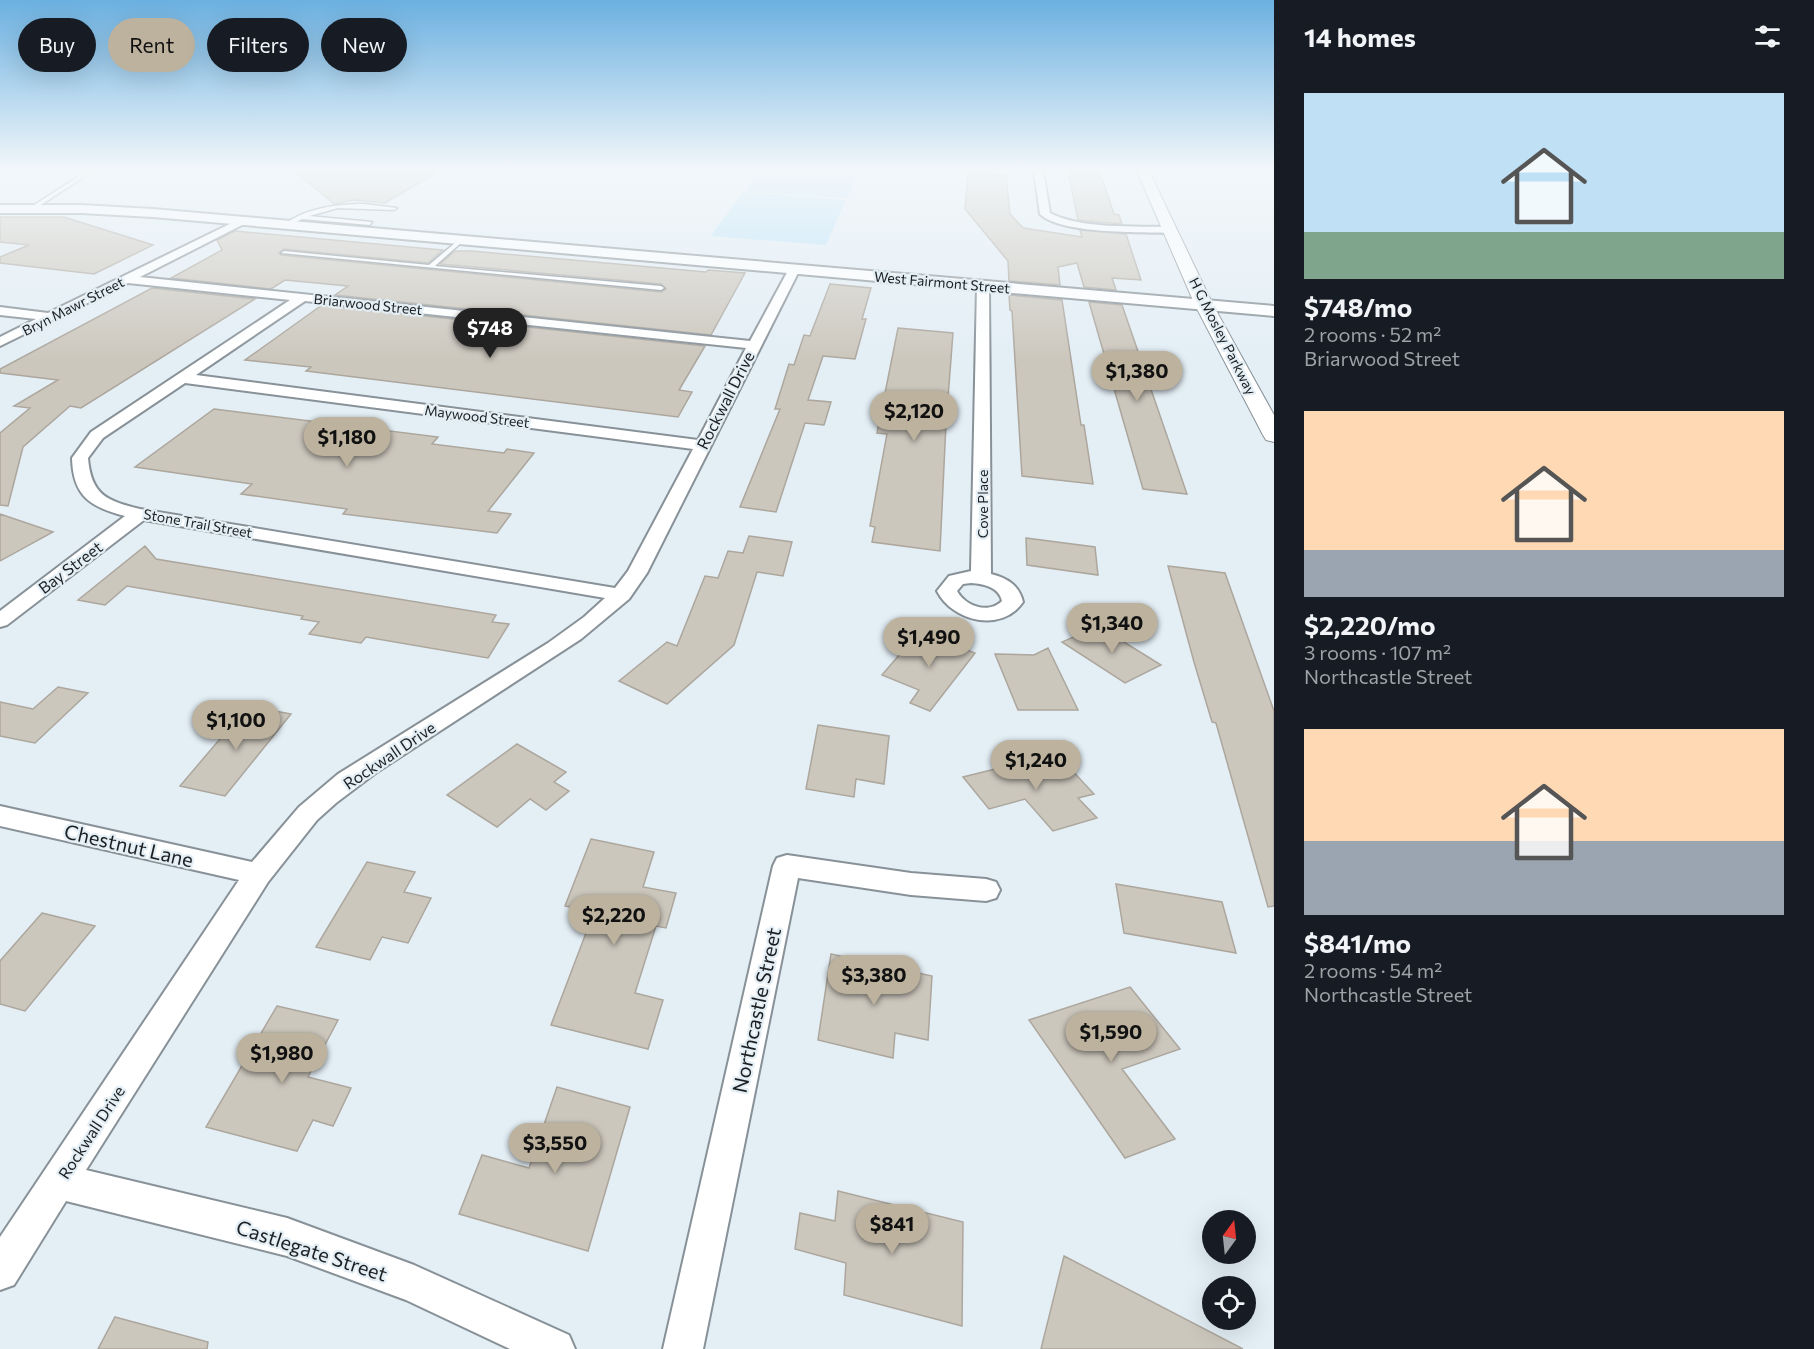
<!DOCTYPE html>
<meta charset="utf-8">
<style>
:root{--surface:#171b24;--page:#20242c;--text:#f1f3f6;--muted:#9ea1a6;--accent:#bcb29e}
body{margin:0;font-family:Commissioner,sans-serif;background:var(--page);color:var(--text);height:100vh;display:flex;flex-direction:column;font-size:22px;white-space:nowrap}
*{box-sizing:border-box;margin:0}
p{font-size:20px;color:var(--muted)}
.icon{flex:none;width:33px;height:33px;fill:none;stroke:currentColor;stroke-width:2;stroke-linecap:round;stroke-linejoin:round}
.map{position:relative;flex:1;overflow:hidden}
.panel{display:flex;flex-direction:column;background:var(--surface);width:540px}
.panel>*{flex:none}
.banner{position:absolute;left:18px;top:18px;width:570px;height:54px;display:flex;gap:12px}
.needle{width:39px;rotate:15deg}
.controls{position:absolute;left:1202px;top:1210px;display:grid;gap:12px}
.controls a{display:grid;place-items:center;width:54px;height:54px;border-radius:50%;background:var(--surface);box-shadow:0 6px 24px #0002;font-size:30px}
.price{position:absolute;translate:-50% -51px;padding:0 14px;border-radius:21px;background:var(--accent);color:#111;font-size:20px;line-height:39px;filter:drop-shadow(0 2px 3px #0008)}
.price::after{content:'';position:absolute;left:50%;top:36px;width:18px;height:14px;margin-left:-9px;background:inherit;clip-path:polygon(0 0,100% 0,50% 100%)}
.price.current{background:#222;color:#fff}
ul{padding:0;list-style:none}
li{display:grid;align-content:center;gap:12px;height:318px;padding:0 30px}
li span{display:grid;place-items:center;height:186px;border-radius:0px;color:#555}
li>.icon{margin-inline-start:auto}
span .icon{width:108px;height:108px;fill:#fffc;stroke-width:1}
li b{font-size:26px}
h2{display:flex;justify-content:space-between;align-items:center;height:72px;padding:0 30px;font-size:26px}
.pill{padding:0 21px;border-radius:27px;background:var(--surface);box-shadow:0 6px 24px #0002;font-size:21px;line-height:54px}
.pill.current{background:var(--accent);color:#111}
main{display:flex;flex:1;min-height:0}
.map>svg:first-child{display:block}
</style>
<main>
<div class="map">
<svg width="1274" height="1349" viewBox="0 0 1274 1349">
<rect width="100%" height="100%" fill="#e3eef5"/>
<path fill="#b9e2f9" d="M759,171h100l-12,27 -102,-7z
M743,192l103,8 -20,45 -115,-9z"/>
<path fill="#ccc7bd" stroke="#aca69d" stroke-width="1.5" d="M295,171h144l-54,32 -32,-3 -19,4z
M1068,171l32,2 14,41 5,1 3,9 -44,-4z
M968,172l38,3 4,39 13,14 59,9 -2,-7 46,4 15,46 -29,-2 4,12 -32,-3 -7,-24 -19,4 2,18 -51,-4 -1,-20 -43,-52z
M0,217h64l89,28 -59,29 -94,-11v-6l29,-12 -29,-3z
M235,231l208,19 -15,13 -144,-14 -5,4 2,2 380,37 5,-3 -5,-5 -221,-20 15,-13h17l234,21 2,-2 37,3 -34,62 -376,-40 13,-9 -63,-6 -14,9 -100,-11 51,-28 -5,-10z
M830,284l41,4 -9,31h4l-11,40 -32,-3 -15,44 23,2 -7,23 -19,-2 -29,89 -36,-5 40,-98h-5l14,-45 5,1 10,-30 6,1z
M152,288l103,11 -174,109 -11,-2 -47,41 -15,59 -8,-1v-72l30,-25 -16,-2 44,-26 -58,-7v-4z
M1009,295l53,5 19,125h3l9,59 -71,-8 -10,-165 -2,-1z
M1089,302l33,3 65,189 -44,-5z
M322,305l383,41 -26,44 13,2 -14,25 -372,-46 5,-4 -66,-7z
M898,328l55,5 -7,90 -6,128 -68,-9 3,-15 -5,-1 17,-92 -10,-1z
M214,409l224,28 -6,7 72,9 3,-4 27,4 -46,58 23,3 -14,19 -154,-19 4,-5 -106,-15 11,-10 -117,-17z
M0,514l53,18 -53,29z
M749,536l43,6 -9,34 -26,-4 -23,73 -67,59 -48,-23 48,-39 10,4 28,-70 13,2 10,-27 15,2z
M1026,538l69,9 3,28 -71,-10z
M145,546l11,13 340,56 -4,7 17,2 -21,34 -122,-21 -5,6 -52,-9 10,-12 -18,-3 2,-3 -176,-30 -22,19 -27,-5z
M1168,566l57,7 49,138v195l-6,1 -52,-184 -4,-1 -18,-60z
M1098,626l63,39 -36,18 -63,-41z
M919,632l56,21 -45,58 -20,-8 9,-13 -37,-15z
M1048,648l30,62h-60l-23,-56 39,1z
M58,687l30,6 -53,50 -35,-7v-34l33,7z
M248,706l43,8 -66,82 -45,-10z
M818,725l71,11 -5,48 -28,-5 -2,18 -48,-8z
M517,744l49,28 -12,10 15,9 -23,19 -16,-11 -33,28 -50,-32z
M1039,758l11,12 17,-5 27,29 -16,4 19,20 -44,13 -28,-32 -36,10 -26,-32z
M591,839l63,13 -11,35 33,6 -10,35 -10,-2 -21,67 28,7 -15,49 -97,-24 43,-113 -29,-6z
M367,862l48,10 -11,20 27,6 -23,45 -26,-6 -12,23 -54,-13z
M1116,884l106,18 14,51 -112,-20z
M42,913l53,13 -70,85 -25,-7v-43z
M831,954l101,22 -4,64 -33,-7 -2,25 -75,-18z
M1130,987l50,62 -58,20 53,70 -50,19 -96,-138z
M277,1006l61,14 -30,57 43,11 -18,38 -20,-6 -16,31 -91,-24z
M557,1087l73,20 -42,144 -129,-37 23,-59 47,13z
M838,1191l125,31 -1,104 -118,-31 2,-32 -51,-14 5,-36 35,8z
M1064,1256l179,93h-202z
M115,1317l93,25 -1,7h-109z"/>
<g fill="none" stroke-linecap="round" stroke-linejoin="round">
<defs>
<path id="service" d="M87,171h6l-60,39 -5,-1z
M364,204l33,4 -3,2 -56,-2 -29,8 63,6 -2,3 -68,-6 -14,7 -5,-1c23,-17 53,-21 81,-21z
M461,238l2,3 -28,25 226,20 3,2 -3,2 -380,-37 3,-2 145,14z"/>
<path id="minor" d="M1034,171h9l7,42c30,16 87,13 121,14l5,3 -5,3c-30,-1 -111,1 -131,-19z
M242,218l4,1v4l-106,54 610,64 40,-74h8l2,2 -153,304 -18,26 -48,40 -204,133 -41,31 -19,17 -49,62 -182,288 201,48 127,47 155,70 6,14h-65l-104,-49 -119,-44 -221,-55 -52,84 -14,5v-53l239,-357 -239,-54v-20l252,56 47,-55 39,-33 210,-131 36,-26 21,-19 -461,-78 -137,105 -7,2v-16l125,-95c-35,-9 -52,-20 -53,-58l19,-26 199,-132 -162,-17 -128,63v-9l36,-18 -36,-4v-8l48,6zM305,301l441,47 -48,92 -502,-65zM185,383l508,66 -65,122 -13,17 -475,-79c-33,-8 -49,-14 -52,-51l15,-20z
M983,282l6,4 2,288c16,4 28,11 32,28 -21,31 -70,20 -86,-11l12,-15 22,-5 6,-285zM971,583c13,1 28,4 31,18 -13,13 -36,6 -45,-10l6,-7z
M787,855l124,18 75,6 10,3 4,8 -4,8 -10,3 -75,-6 -113,-17 -95,471h-40l110,-483 4,-8z"/>
<path id="tertiary" d="M0,205h81l72,4 1121,97v10l-1121,-99 -72,-4h-81z"/>
<path id="secondary" d="M1137,171h12l64,134 61,110v27l-8,-2 -3,-5 -68,-130z"/>
</defs>
<use href="#service" stroke="#879197" stroke-width="3"/>
<use href="#minor" stroke="#879197" stroke-width="4"/>
<use href="#tertiary" stroke="#879197" stroke-width="4"/>
<use href="#secondary" stroke="#879197" stroke-width="2"/>
<use href="#service" fill="#fff" fill-rule="evenodd"/>
<use href="#minor" fill="#fff" fill-rule="evenodd"/>
<use href="#tertiary" fill="#fff" fill-rule="evenodd"/>
<use href="#secondary" fill="#fff" fill-rule="evenodd"/>
</g>
<linearGradient id="sky" x2="0" y2="1"><stop stop-color="#6bb0e0"/><stop offset="0.47" stop-color="#f2f7fa"/><stop offset="1" stop-color="#f2f7fa" stop-opacity="0"/></linearGradient>
<rect width="1274" height="360" fill="url(#sky)"/>
<g text-anchor="middle" dominant-baseline="central" stroke-width="4.5" stroke-linejoin="round" paint-order="stroke">
<g font-size="14" fill="#1b1f21" stroke="#e3eef5">
<text transform="translate(942 282) rotate(5)">West Fairmont Street</text>
<text transform="translate(368 304) rotate(6)">Briarwood Street</text>
<text transform="translate(73 306) rotate(-27)">Bryn Mawr Street</text>
<text transform="translate(1223 336) rotate(63)">H G Mosley Parkway</text>
<text transform="translate(477 416) rotate(7)">Maywood Street</text>
<text transform="translate(982 504) rotate(-90)">Cove Place</text>
<text transform="translate(198 523) rotate(10)">Stone Trail Street</text>
</g>
<g font-size="16" fill="#1b1f21" stroke="#e3eef5">
<text transform="translate(725 400) rotate(-63)">Rockwall Drive</text>
<text transform="translate(70 567) rotate(-37)">Bay Street</text>
<text transform="translate(389 755) rotate(-34)">Rockwall Drive</text>
<text transform="translate(91 1132) rotate(-57)">Rockwall Drive</text>
</g>
<g font-size="20" fill="#1b1f21" stroke="#e3eef5">
<text transform="translate(129 845) rotate(13)">Chestnut Lane</text>
<text transform="translate(756 1010) rotate(-78)">Northcastle Street</text>
<text transform="translate(312 1250) rotate(18)">Castlegate Street</text>
</g>
</g>
</svg>
<div class="controls">
<a><svg class="needle" viewBox="-14 -14 28 28"><path d="M0-13l5 13h-10z" fill="#e53935"/><path d="M0 13l5-13h-10z" fill="#9ea1a6"/></svg></a>
<a><svg class="icon" aria-label="locate" viewBox="0 0 24 24"><circle cx="12" cy="12" r="6"/><path d="M12 2v4M12 18v4M2 12h4M18 12h4"/></svg></a>
</div>
<b class="price current" style="left:490px;top:359px">$748</b>
<b class="price" style="left:1137px;top:402px">$1,380</b>
<b class="price" style="left:914px;top:442px">$2,120</b>
<b class="price" style="left:347px;top:468px">$1,180</b>
<b class="price" style="left:1112px;top:654px">$1,340</b>
<b class="price" style="left:929px;top:668px">$1,490</b>
<b class="price" style="left:236px;top:751px">$1,100</b>
<b class="price" style="left:1036px;top:791px">$1,240</b>
<b class="price" style="left:614px;top:946px">$2,220</b>
<b class="price" style="left:874px;top:1006px">$3,380</b>
<b class="price" style="left:1111px;top:1063px">$1,590</b>
<b class="price" style="left:282px;top:1084px">$1,980</b>
<b class="price" style="left:555px;top:1174px">$3,550</b>
<b class="price" style="left:892px;top:1255px">$841</b>
<div class="banner">
<a class="pill">Buy</a>
<a class="pill current">Rent</a>
<a class="pill">Filters</a>
<a class="pill">New</a>
</div>
</div>
<section class="panel">
<h2>14 homes<svg class="icon" aria-label="filters" viewBox="0 0 24 24"><path d="M4 7h16M4 17h16"/><circle cx="9" cy="7" r="2"/><circle cx="15" cy="17" r="2"/></svg></h2>
<ul>
<li><span style="background:linear-gradient(#bfe0f5 75%,#7fa58c 0)"><svg class="icon" aria-label="home" viewBox="0 0 24 24"><path d="M3 11l9-7 9 7M6 9v11h12V9"/></svg></span><div><b>$748/mo</b><p>2 rooms · 52 m²</p><p>Briarwood Street</p></div></li>
<li><span style="background:linear-gradient(#ffd9b3 75%,#9aa5b1 0)"><svg class="icon" aria-label="home" viewBox="0 0 24 24"><path d="M3 11l9-7 9 7M6 9v11h12V9"/></svg></span><div><b>$2,220/mo</b><p>3 rooms · 107 m²</p><p>Northcastle Street</p></div></li>
<li><span style="background:linear-gradient(#ffd9b3 60%,#9aa5b1 0)"><svg class="icon" aria-label="home" viewBox="0 0 24 24"><path d="M3 11l9-7 9 7M6 9v11h12V9"/></svg></span><div><b>$841/mo</b><p>2 rooms · 54 m²</p><p>Northcastle Street</p></div></li>
</ul>
</section>
</main>
